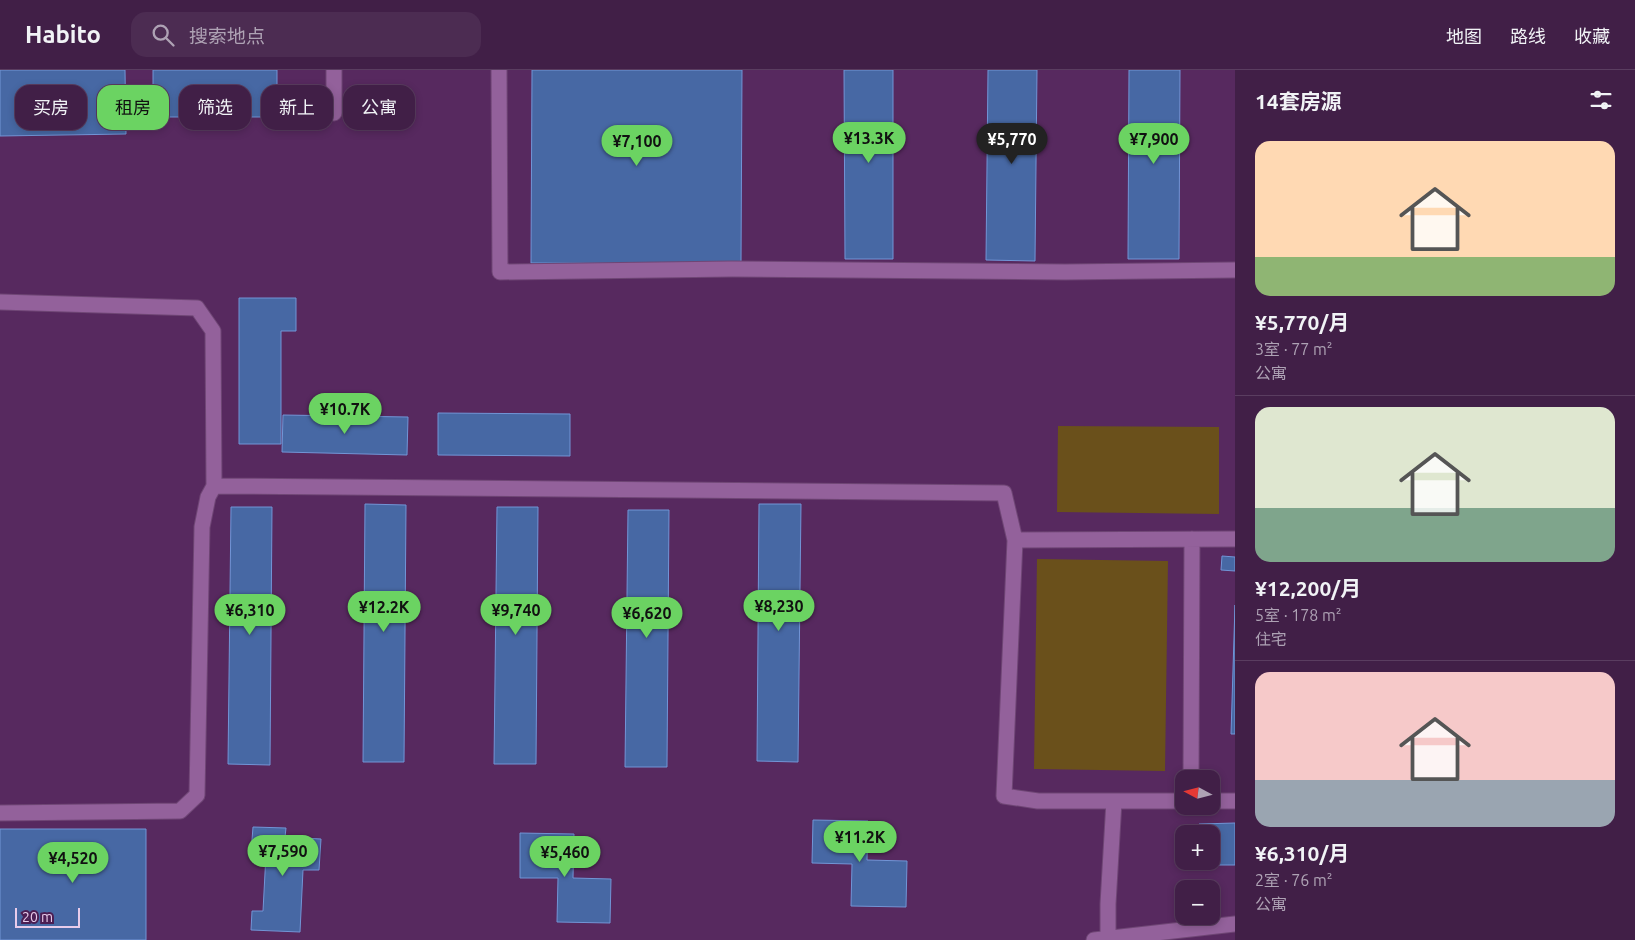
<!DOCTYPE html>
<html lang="zh">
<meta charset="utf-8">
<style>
:root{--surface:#411f47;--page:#4c2c52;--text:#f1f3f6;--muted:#aea2b4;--line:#5a3d60;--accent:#6bd362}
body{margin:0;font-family:Ubuntu,"Noto Sans SC",sans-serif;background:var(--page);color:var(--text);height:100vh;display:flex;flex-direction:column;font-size:19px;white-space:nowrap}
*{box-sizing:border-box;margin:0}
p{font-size:16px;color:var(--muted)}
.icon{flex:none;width:28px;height:28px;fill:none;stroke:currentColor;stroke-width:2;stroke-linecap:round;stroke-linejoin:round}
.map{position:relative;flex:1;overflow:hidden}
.panel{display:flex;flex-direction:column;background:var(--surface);width:400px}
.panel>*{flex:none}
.banner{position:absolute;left:15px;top:15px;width:475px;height:45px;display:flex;gap:10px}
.needle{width:32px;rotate:277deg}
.buttons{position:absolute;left:1175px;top:700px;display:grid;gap:10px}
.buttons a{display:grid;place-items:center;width:45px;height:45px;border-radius:10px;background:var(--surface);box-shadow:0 2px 8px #0003,0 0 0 1px var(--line);font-size:25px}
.scale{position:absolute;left:15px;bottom:12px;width:65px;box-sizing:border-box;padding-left:5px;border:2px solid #e8cceb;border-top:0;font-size:14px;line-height:18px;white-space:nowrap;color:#e8cceb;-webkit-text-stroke:4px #4c1e53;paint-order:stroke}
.price{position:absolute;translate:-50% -42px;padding:0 11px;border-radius:18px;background:var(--accent);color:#111;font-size:16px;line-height:32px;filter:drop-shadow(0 1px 2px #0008)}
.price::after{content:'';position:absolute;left:50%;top:30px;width:15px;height:11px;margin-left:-8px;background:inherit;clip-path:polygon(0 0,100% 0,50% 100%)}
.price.on{background:#222;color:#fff}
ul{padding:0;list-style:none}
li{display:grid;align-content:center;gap:10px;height:265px;padding:0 20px}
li+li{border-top:1px solid var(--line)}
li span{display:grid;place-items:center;height:155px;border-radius:15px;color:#555}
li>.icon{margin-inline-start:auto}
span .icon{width:90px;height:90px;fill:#fffc;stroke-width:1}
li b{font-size:21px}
h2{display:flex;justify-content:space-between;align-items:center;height:60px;padding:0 20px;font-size:21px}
.pill{padding:0 18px;border-radius:15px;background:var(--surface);box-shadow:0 2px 8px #0003,0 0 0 1px var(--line);font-size:18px;line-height:45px}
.pill.on{background:var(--accent);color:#111}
header{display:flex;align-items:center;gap:30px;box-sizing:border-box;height:70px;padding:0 25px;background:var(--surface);border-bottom:1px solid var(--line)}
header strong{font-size:24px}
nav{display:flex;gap:28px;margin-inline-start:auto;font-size:18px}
.search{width:350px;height:45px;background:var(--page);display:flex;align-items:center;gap:12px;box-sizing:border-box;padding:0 18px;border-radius:15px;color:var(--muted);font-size:19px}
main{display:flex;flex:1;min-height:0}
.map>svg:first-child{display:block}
</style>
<header>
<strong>Habito</strong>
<div class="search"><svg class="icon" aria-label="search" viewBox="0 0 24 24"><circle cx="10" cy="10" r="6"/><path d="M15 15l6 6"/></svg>搜索地点</div>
<nav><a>地图</a><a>路线</a><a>收藏</a></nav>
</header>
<main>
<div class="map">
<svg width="1235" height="870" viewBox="0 0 1235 870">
<rect width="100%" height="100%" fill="#57295f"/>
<path fill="#6a501b" d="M1058,356l161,1v87l-162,-2z
M1037,489l131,2 -3,210 -131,-2z"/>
<path fill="#4768a4" stroke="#7295d6" d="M0,0h125l1,64 -126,2z
M153,0h124v47h-124z
M532,0h210l-1,194 -210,-1z
M844,0h49v189h-48z
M988,0h49l-2,191 -49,-1z
M1129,0h51l-1,189h-51z
M239,228h57v33h-15v113h-42z
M438,343l132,1v42l-132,-1z
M283,345l125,2 -1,38 -125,-3z
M365,434l41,1 -2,257h-41z
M759,434h42l-3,258 -41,-1z
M231,437h41l-2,258 -42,-1z
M497,437h41l-2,257h-42z
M628,440h41l-2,257h-42z
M1222,486l13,1v14l-14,-1z
M1235,535v129h-4z
M813,750l55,1 -1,39 40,1 -1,46 -55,-1 1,-42 -40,-1z
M1235,753v42h-36v-4h12v-27h-12v-10z
M253,757l33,1 -1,9 36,2 -2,31h-16l-3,62 -49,-2 1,-19h11l3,-57 -15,-1z
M0,759h146v111h-146z
M520,763l54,1 -1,44 38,1 -1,44 -53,-1 1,-44h-38z"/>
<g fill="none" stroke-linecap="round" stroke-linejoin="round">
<defs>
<path id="minor" d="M334,0v43
M499,0l1,202 232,-3 333,3 170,-2
M0,232l197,6 16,23 1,155 -6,11 -6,30 -5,268 -17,16 -180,2
M214,416l790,7 11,47 -11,256 34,5h146
M1015,470l220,-1
M1191,709l1,-240
M1211,731h24
M1108,868v-34l6,-103
M1094,870l141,-16"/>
</defs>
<use href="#minor" stroke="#6f4675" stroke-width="17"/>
<use href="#minor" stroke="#93619b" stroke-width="15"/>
</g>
</svg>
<div class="buttons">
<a><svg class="needle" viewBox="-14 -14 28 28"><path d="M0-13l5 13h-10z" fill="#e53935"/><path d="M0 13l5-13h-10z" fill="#aea2b4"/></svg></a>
<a>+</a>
<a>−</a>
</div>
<div class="scale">20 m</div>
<b class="price" style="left:869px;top:94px">¥13.3K</b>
<b class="price on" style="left:1012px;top:95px">¥5,770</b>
<b class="price" style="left:1154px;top:95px">¥7,900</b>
<b class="price" style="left:637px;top:97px">¥7,100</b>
<b class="price" style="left:345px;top:365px">¥10.7K</b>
<b class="price" style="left:779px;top:562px">¥8,230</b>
<b class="price" style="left:384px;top:563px">¥12.2K</b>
<b class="price" style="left:250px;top:566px">¥6,310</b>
<b class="price" style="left:516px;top:566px">¥9,740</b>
<b class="price" style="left:647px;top:569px">¥6,620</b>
<b class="price" style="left:860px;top:793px">¥11.2K</b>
<b class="price" style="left:283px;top:807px">¥7,590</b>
<b class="price" style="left:565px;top:808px">¥5,460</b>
<b class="price" style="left:73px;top:814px">¥4,520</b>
<div class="banner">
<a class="pill">买房</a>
<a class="pill on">租房</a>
<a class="pill">筛选</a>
<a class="pill">新上</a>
<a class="pill">公寓</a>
</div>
</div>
<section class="panel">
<h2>14套房源<svg class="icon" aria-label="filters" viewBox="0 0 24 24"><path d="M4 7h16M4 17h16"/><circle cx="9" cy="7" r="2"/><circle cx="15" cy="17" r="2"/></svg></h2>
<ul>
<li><span style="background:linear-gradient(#ffd9b3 75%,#8fb573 0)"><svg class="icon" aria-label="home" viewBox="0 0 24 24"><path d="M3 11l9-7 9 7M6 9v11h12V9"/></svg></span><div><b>¥5,770/月</b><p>3室 · 77 m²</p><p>公寓</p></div></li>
<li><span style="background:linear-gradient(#dfe7d0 65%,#7fa58c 0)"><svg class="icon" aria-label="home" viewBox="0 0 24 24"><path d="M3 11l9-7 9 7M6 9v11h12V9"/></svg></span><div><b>¥12,200/月</b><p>5室 · 178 m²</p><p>住宅</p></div></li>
<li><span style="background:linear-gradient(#f6c9c9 70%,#9aa5b1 0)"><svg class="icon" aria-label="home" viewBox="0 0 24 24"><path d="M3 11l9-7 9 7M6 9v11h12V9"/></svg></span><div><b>¥6,310/月</b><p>2室 · 76 m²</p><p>公寓</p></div></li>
</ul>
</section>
</main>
